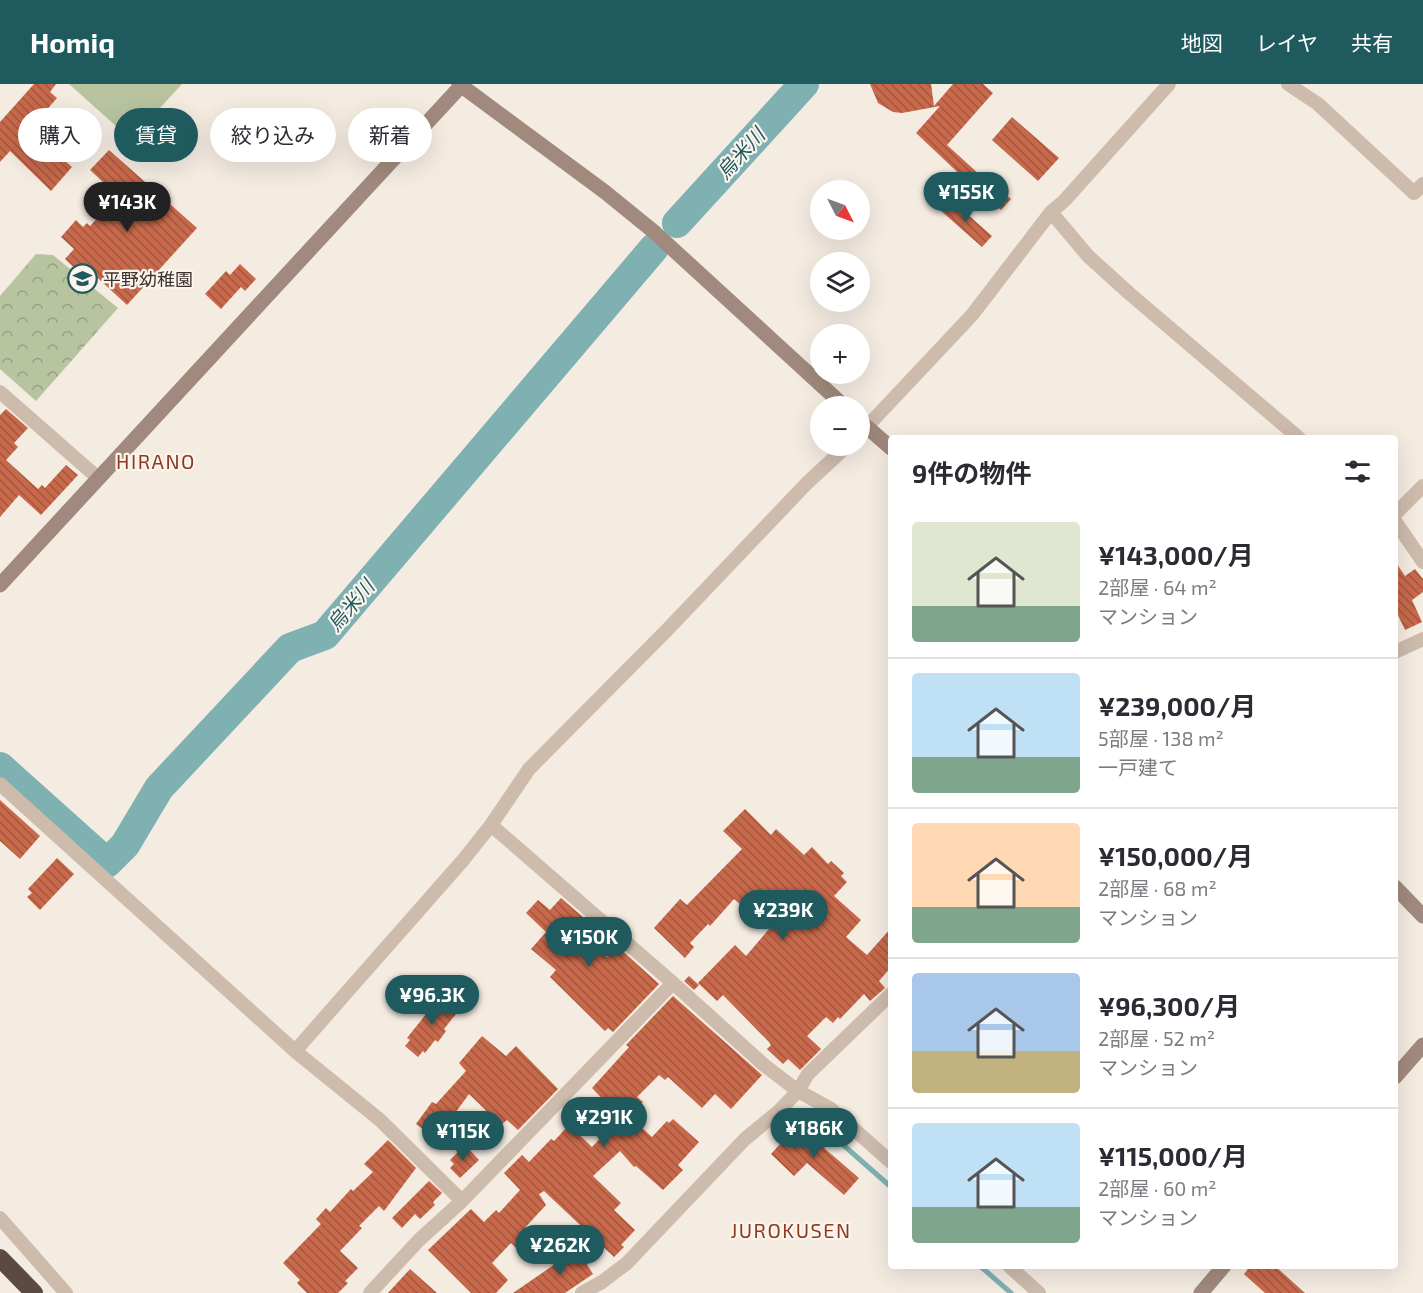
<!DOCTYPE html>
<html lang="ja">
<meta charset="utf-8">
<style>
:root{--surface:#fff;--page:#f2f2f3;--text:#2b2b33;--muted:#7c7c81;--line:#e1e1e2;--accent:#1f5a5e}
body{margin:0;font-family:"Exo 2","Noto Sans JP",sans-serif;background:var(--page);color:var(--text);height:100vh;display:flex;flex-direction:column;font-size:22px;white-space:nowrap}
*{box-sizing:border-box;margin:0}
p{font-size:20px;color:var(--muted)}
.icon{flex:none;width:33px;height:33px;fill:none;stroke:currentColor;stroke-width:2;stroke-linecap:round;stroke-linejoin:round}
.map{position:relative;flex:1;overflow:hidden}
.details{position:absolute;left:888px;top:351px;width:510px;height:834px;display:flex;flex-direction:column;background:var(--surface);border-radius:6px;box-shadow:0 6px 24px #0002}
.details>*{flex:none}
.top-card{position:absolute;left:18px;top:24px;width:570px;height:54px;display:flex;gap:12px}
.needle{width:39px;rotate:132deg}
.controls{position:absolute;left:810px;top:96px;display:grid;gap:12px}
.controls a{display:grid;place-items:center;width:60px;height:60px;border-radius:50%;background:var(--surface);box-shadow:0 6px 24px #0002;font-size:30px}
.price{position:absolute;translate:-50% -51px;padding:0 14px;border-radius:21px;background:var(--accent);color:#fff;font-size:20px;line-height:39px;filter:drop-shadow(0 2px 3px #0008)}
.price::after{content:'';position:absolute;left:50%;top:36px;width:18px;height:14px;margin-left:-9px;background:inherit;clip-path:polygon(0 0,100% 0,50% 100%)}
.price.active{background:#222;color:#fff}
ul{padding:0;list-style:none}
li{display:flex;align-items:center;gap:18px;height:150px;padding:0 24px}
li+li{border-top:2px solid var(--line)}
li span{display:grid;place-items:center;flex:none;width:168px;height:120px;border-radius:6px;color:#555}
li>.icon{margin-inline-start:auto}
span .icon{width:72px;height:72px;fill:#fffc;stroke-width:1}
li b{font-size:26px}
h2{display:flex;justify-content:space-between;align-items:center;height:72px;padding:0 24px;font-size:26px}
.chip{padding:0 21px;border-radius:27px;background:var(--surface);box-shadow:0 6px 24px #0002;font-size:21px;line-height:54px}
.chip.active{background:var(--accent);color:#fff}
header{display:flex;align-items:center;gap:36px;box-sizing:border-box;height:84px;padding:0 30px;background:var(--accent);color:#fff}
header strong{font-size:28px}
nav{display:flex;gap:33px;margin-inline-start:auto;font-size:21px}
.map>svg:first-child{display:block}
</style>
<header>
<strong>Homiq</strong>
<nav><a>地図</a><a>レイヤ</a><a>共有</a></nav>
</header>
<div class="map">
<svg width="1423" height="1209" viewBox="0 0 1423 1209">
<defs>
<pattern id="park-crowns" width="20" height="18" patternUnits="userSpaceOnUse" patternTransform="scale(1.5)"><rect width="20" height="18" fill="#b8c4a0"/><path d="M2 6a3 3 0 1 1 6 0M12 15a3 3 0 1 1 6 0" fill="none" stroke="#97a083"/></pattern>
<pattern id="building-back-hatch" width="6" height="6" patternUnits="userSpaceOnUse" patternTransform="scale(1.5)"><rect width="6" height="6" fill="#c8694b"/><path d="M-1 5l2 2M0 0l6 6M5-1l2 2" fill="none" stroke="#a4573f"/></pattern>
</defs>
<rect width="100%" height="100%" fill="#f4ebe1"/>
<path fill="url(#park-crowns)" d="M36,170l17,1 65,53 -82,93 -36,-32v-73z"/>
<path fill="#b8c4a0" d="M69,0h113l-35,38 -7,-5 -14,18z"/>
<g fill="none" stroke-linecap="round" stroke-linejoin="round">
<path stroke="#7fb0b2" stroke-width="5" d="M797,1033l19,4 75,66
M980,1182l31,27"/>
<path stroke="#7fb0b2" stroke-width="30" d="M677,139l127,-139
M0,683l107,96 18,-18 34,-57 131,-140 35,-13 329,-387"/>
</g>
<path fill="url(#building-back-hatch)" d="M34,0h22l-6,8 7,6 -35,40 23,21 8,-9 19,17 -21,24 -41,-40 -10,11v-40z
M870,0h61l3,22 19,-22h30l10,9 -46,52 33,30 -9,10 -55,-52 24,-27 -38,7 -9,-1 -15,-9z
M1012,33l47,41 -21,23 -46,-41z
M109,66l88,78 -70,77 -39,-36 -6,6 -17,-16 9,-10 -13,-12 15,-17 7,7 4,-4 3,3 28,-30 -28,-26z
M988,95l23,20 -10,11 -23,-21z
M950,115l42,37 -10,11 -42,-37z
M240,180l16,15 -11,12 -4,-4 -20,22 -16,-15 21,-23 4,4z
M6,325l22,19 -14,15 4,4 -12,13 32,29 4,-4 3,3 21,-23 12,10 -37,40 -22,-20 -19,22v-102z
M1395,477l10,15 10,-7 8,10v13l-11,8 10,22 -17,8 -10,-21z
M0,716l40,36 -20,23 -20,-18z
M745,725l26,26 5,-6 28,26 8,-8 16,17 3,-3 13,12 -3,3 6,6 -13,14 27,24 -15,17 21,18 24,-27v39l-12,14 6,7 -15,13 -6,-7 -24,25 -2,-2 -5,6 -7,-6 -19,19 14,13 -21,21 -12,-11 -5,5 -16,-15 4,-4 -2,-3 -46,-47 -6,6 -19,-18 37,-38 11,11 24,-28 -21,-21 -2,3 -13,-11 -24,27 -2,-2 -18,19 4,4 -9,11 -31,-30 26,-29 7,6 55,-56 -19,-18z
M57,774l17,16 -34,36 -13,-13 5,-4 -4,-4z
M561,814l23,20 -8,9 31,30 10,-11 42,38 -46,48 -5,-4 -3,3 -55,-54 6,-7 -25,-21 15,-17 -20,-19 12,-13 12,10z
M689,892l10,9 -5,5 -10,-9z
M442,910l18,15 -16,20 2,2 -8,11 -3,-2 -10,13 -2,-2 -5,6 -13,-11 5,-6 -3,-2z
M673,912l89,79 -31,34 -16,-15 -13,14 -34,-31 -3,3 -6,-5 -22,22 6,5 -14,14 23,21 15,-16 2,2 4,-4 26,23 -21,23 5,5 -20,20 -27,-24 -2,1 -14,-16 -27,25 28,27 -7,7 21,20 -14,15 3,2 -10,10 -70,-66 -5,3 7,11 -25,27 17,16 -10,11 -17,-16 -19,20 16,17 -12,13h-25l-43,-43 43,-41 13,13 12,-12 3,3 21,-23 -16,-17 18,-18 7,7 22,-23 3,2 15,-16 23,22 22,-23 -4,-4 6,-7 -24,-25 37,-41 -3,-2z
M482,952l24,20 10,-10 42,43 -40,41 -11,-10 -6,5 -32,-31 -27,37 -5,-4 -6,8 -15,-11 16,-22 4,2 30,-33 -7,-8z
M806,1042l21,20 -3,2 35,30 -15,17 -37,-32 -13,13 -23,-22 9,-10 2,1 13,-14 4,3z
M388,1056l28,28 -32,43 -5,-5 -20,20 3,2 -22,23 18,17 -13,13 3,2 -10,10h-31l-10,-10 3,-3 -17,-17 38,-39 -5,-5 10,-11 4,4 21,-23 2,2 20,-19 -9,-8z
M465,1061l14,15 -19,18 -10,-10 4,-4 -4,-4z
M429,1097l13,12 -9,9 2,3 -15,14 -5,-5 -13,14 -10,-10z
M577,1165l16,25 -28,19h-52z
M1250,1182h25l30,27h-40l-21,-19z
M410,1185l27,24h-49z"/>
<g fill="none" stroke-linecap="round" stroke-linejoin="round">
<path stroke="#cdbbac" stroke-width="14" d="M1288,0l30,20 96,89 9,-9
M1051,128l37,44 42,38 169,144
M0,308l98,86
M860,350l112,-119 79,-103 13,-11 105,-117
M1395,430l28,-28
M1395,437l28,41
M1395,568l28,-13
M0,700l295,267 85,69 82,81
M491,741l182,158 91,82 34,26 33,18 60,53
M295,967l169,-192 27,-34 38,-56 139,-140 139,-146 40,-37
M0,1134l66,75
M1009,1182l30,27
M370,1209l49,-53 43,-39 211,-218
M582,1209l20,-11 25,-19 118,-124 34,-28 19,-20 10,-17 83,-80"/>
<path stroke="#a18a7d" stroke-width="15" d="M459,0l146,108 48,39 191,175
M860,337l31,27
M0,501l461,-499
M1395,803l28,29
M1395,993l28,-32
M1201,1209l23,-27"/>
<path stroke="#5c4a42" stroke-width="18" d="M0,1174l34,35"/>
</g>
<defs>
<symbol id="school-ring" viewBox="-11 -11 22 22"><circle r="9.5" fill="#fbf5ee" stroke="#1f5a5e" stroke-width="1.5"/><path d="M0-5L7-2L0 1L-7-2ZM-4 1L0 2.5L4 1V4Q0 6-4 4Z" fill="#1f5a5e"/></symbol>
</defs>
<g fill-rule="evenodd">
<use href="#school-ring" x="66" y="178" width="33" height="33"/>
</g>
<g text-anchor="middle" dominant-baseline="central" stroke-width="4.5" stroke-linejoin="round" paint-order="stroke">
<g font-size="18" fill="#3b302b" stroke="#fbf5ee" text-anchor="start">
<text x="103" y="195">平野幼稚園</text>
</g>
<g font-size="20" font-style="italic" fill="#1f5a5e" stroke="#fbf5ee">
<text transform="translate(740 69) rotate(-48)">烏米川</text>
<text transform="translate(350 521) rotate(-50)">烏米川</text>
</g>
<g font-size="20" letter-spacing="1.5" fill="#8c3b22" stroke="#fbf5ee">
<text x="156" y="377">HIRANO</text>
<text x="791" y="1146">JUROKUSEN</text>
</g>
</g>
</svg>
<div class="controls">
<a><svg class="needle" viewBox="-14 -14 28 28"><path d="M0-13l5 13h-10z" fill="#e53935"/><path d="M0 13l5-13h-10z" fill="#7c7c81"/></svg></a>
<a><svg class="icon" aria-label="layers" viewBox="0 0 24 24"><path d="M12 4l9 5-9 5-9-5zM3 14l9 5 9-5"/></svg></a>
<a>+</a>
<a>−</a>
</div>
<b class="price" style="left:966px;top:139px">¥155K</b>
<b class="price active" style="left:127px;top:149px">¥143K</b>
<b class="price" style="left:783px;top:857px">¥239K</b>
<b class="price" style="left:589px;top:884px">¥150K</b>
<b class="price" style="left:432px;top:942px">¥96.3K</b>
<b class="price" style="left:604px;top:1064px">¥291K</b>
<b class="price" style="left:814px;top:1075px">¥186K</b>
<b class="price" style="left:463px;top:1078px">¥115K</b>
<b class="price" style="left:560px;top:1192px">¥262K</b>
<div class="top-card">
<a class="chip">購入</a>
<a class="chip active">賃貸</a>
<a class="chip">絞り込み</a>
<a class="chip">新着</a>
</div>
<section class="details">
<h2>9件の物件<svg class="icon" aria-label="filters" viewBox="0 0 24 24"><path d="M4 7h16M4 17h16"/><circle cx="9" cy="7" r="2"/><circle cx="15" cy="17" r="2"/></svg></h2>
<ul>
<li><span style="background:linear-gradient(#dfe7d0 70%,#7fa58c 0)"><svg class="icon" aria-label="home" viewBox="0 0 24 24"><path d="M3 11l9-7 9 7M6 9v11h12V9"/></svg></span><div><b>¥143,000/月</b><p>2部屋 · 64 m²</p><p>マンション</p></div></li>
<li><span style="background:linear-gradient(#bfe0f5 70%,#7fa58c 0)"><svg class="icon" aria-label="home" viewBox="0 0 24 24"><path d="M3 11l9-7 9 7M6 9v11h12V9"/></svg></span><div><b>¥239,000/月</b><p>5部屋 · 138 m²</p><p>一戸建て</p></div></li>
<li><span style="background:linear-gradient(#ffd9b3 70%,#7fa58c 0)"><svg class="icon" aria-label="home" viewBox="0 0 24 24"><path d="M3 11l9-7 9 7M6 9v11h12V9"/></svg></span><div><b>¥150,000/月</b><p>2部屋 · 68 m²</p><p>マンション</p></div></li>
<li><span style="background:linear-gradient(#a9c7e8 65%,#c2b280 0)"><svg class="icon" aria-label="home" viewBox="0 0 24 24"><path d="M3 11l9-7 9 7M6 9v11h12V9"/></svg></span><div><b>¥96,300/月</b><p>2部屋 · 52 m²</p><p>マンション</p></div></li>
<li><span style="background:linear-gradient(#bfe0f5 70%,#7fa58c 0)"><svg class="icon" aria-label="home" viewBox="0 0 24 24"><path d="M3 11l9-7 9 7M6 9v11h12V9"/></svg></span><div><b>¥115,000/月</b><p>2部屋 · 60 m²</p><p>マンション</p></div></li>
</ul>
</section>
</div>
